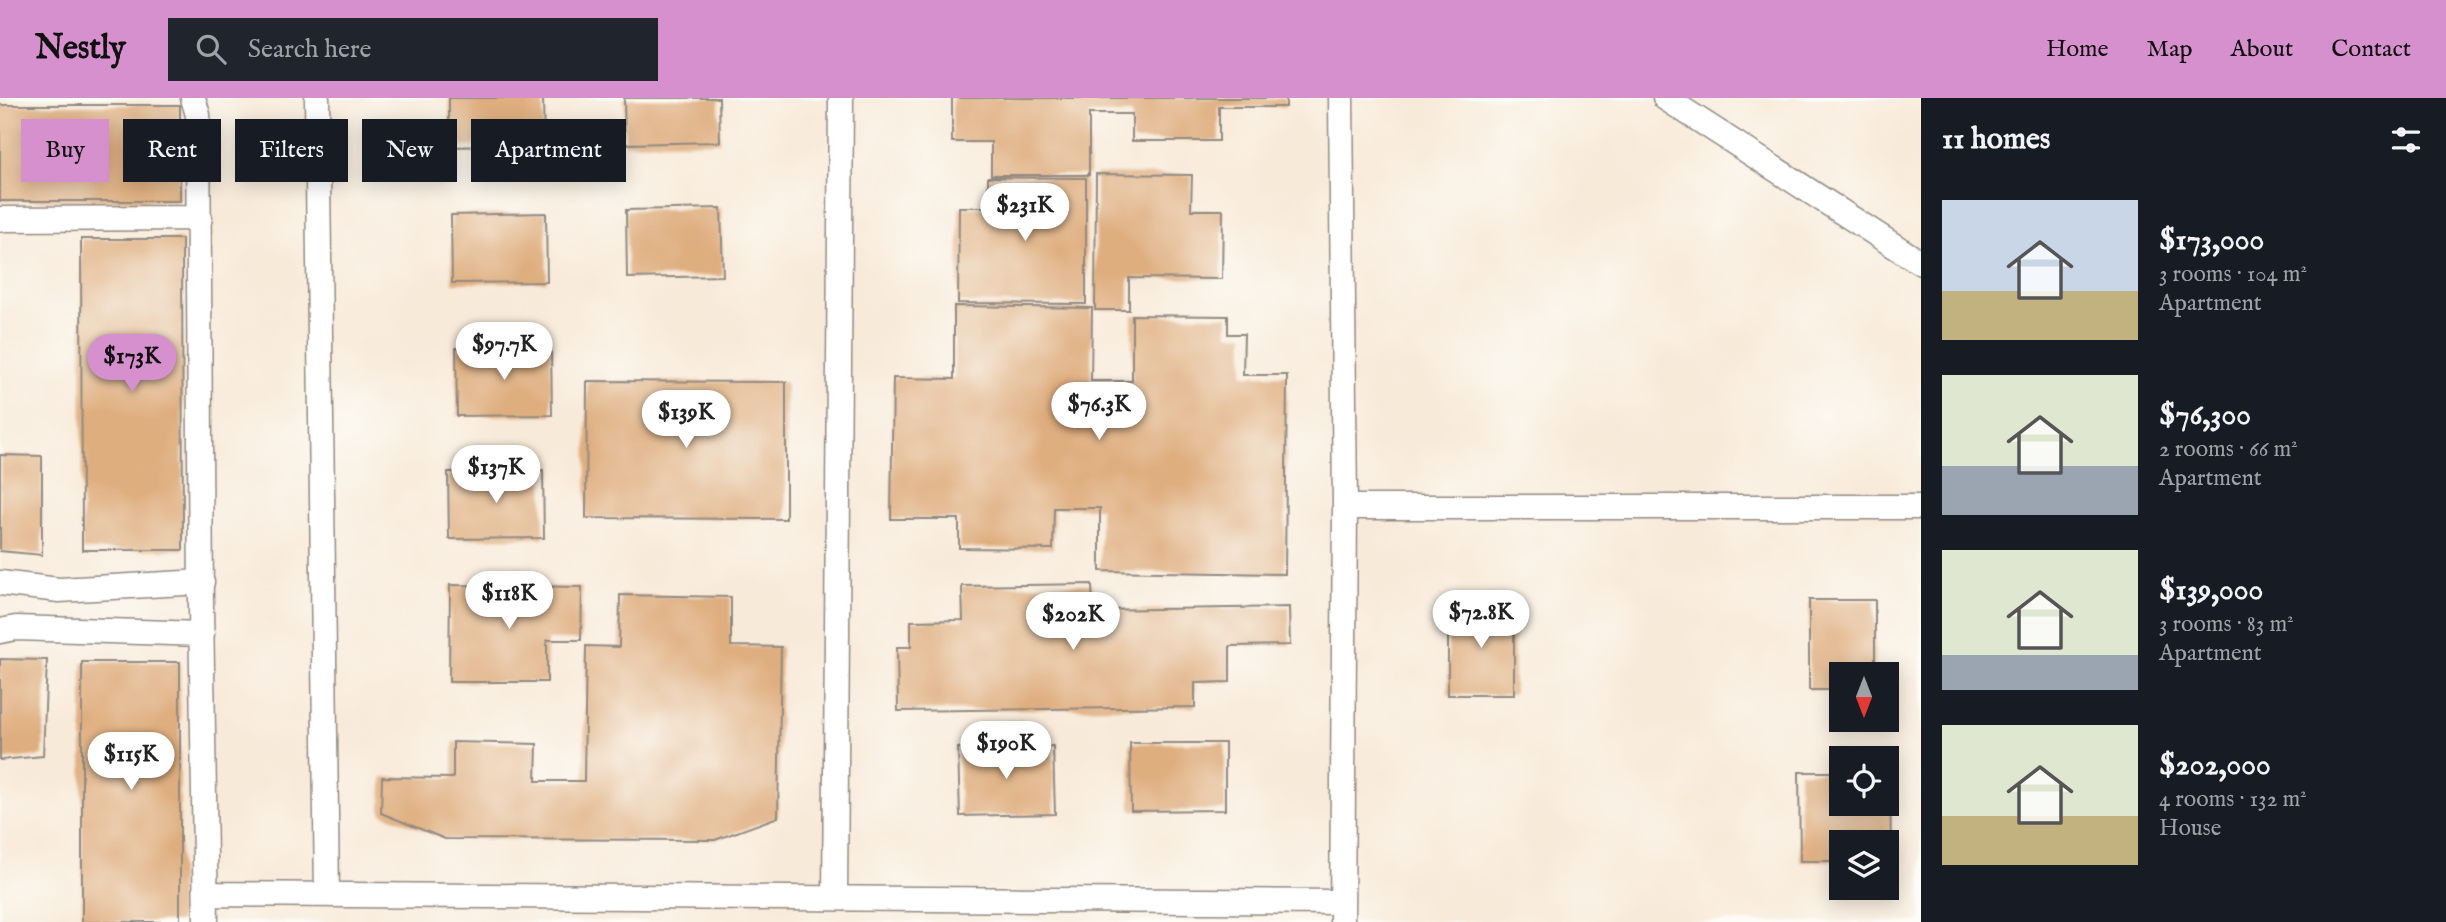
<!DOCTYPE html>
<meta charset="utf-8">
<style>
:root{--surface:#171b24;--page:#20242c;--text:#f1f3f6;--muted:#9ea1a6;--accent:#d690ce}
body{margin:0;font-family:"IM FELL English",serif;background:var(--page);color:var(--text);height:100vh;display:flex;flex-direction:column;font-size:26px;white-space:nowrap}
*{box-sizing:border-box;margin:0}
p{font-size:23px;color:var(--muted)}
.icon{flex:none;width:38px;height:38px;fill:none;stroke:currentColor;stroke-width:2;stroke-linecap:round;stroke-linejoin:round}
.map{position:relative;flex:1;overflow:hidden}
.side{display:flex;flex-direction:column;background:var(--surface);width:525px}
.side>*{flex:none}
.top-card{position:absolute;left:21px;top:21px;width:665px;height:63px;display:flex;gap:14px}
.needle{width:46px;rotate:180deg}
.buttons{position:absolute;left:1829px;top:564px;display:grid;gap:14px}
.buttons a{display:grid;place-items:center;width:70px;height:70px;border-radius:0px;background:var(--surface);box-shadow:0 4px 18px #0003;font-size:35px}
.price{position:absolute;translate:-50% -60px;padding:0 16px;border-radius:24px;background:#fff;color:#222;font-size:23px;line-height:46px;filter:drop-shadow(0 2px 4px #0008)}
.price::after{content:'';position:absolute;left:50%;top:42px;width:21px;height:16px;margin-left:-10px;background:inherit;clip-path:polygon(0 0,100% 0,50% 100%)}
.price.active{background:var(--accent);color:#111}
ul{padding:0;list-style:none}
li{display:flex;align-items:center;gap:21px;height:175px;padding:0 21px}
li span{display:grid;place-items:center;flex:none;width:196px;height:140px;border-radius:0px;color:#555}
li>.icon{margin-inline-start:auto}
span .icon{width:84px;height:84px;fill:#fffc;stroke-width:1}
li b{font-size:30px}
h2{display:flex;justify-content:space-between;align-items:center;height:84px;padding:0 21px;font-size:30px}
.chip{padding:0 24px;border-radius:0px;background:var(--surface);box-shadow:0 4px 18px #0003;font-size:24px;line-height:63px}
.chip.active{background:var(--accent);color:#111}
header{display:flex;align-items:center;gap:42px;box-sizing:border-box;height:98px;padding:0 35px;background:var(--accent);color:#111}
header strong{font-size:33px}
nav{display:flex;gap:38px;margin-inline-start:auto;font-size:24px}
.search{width:490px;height:63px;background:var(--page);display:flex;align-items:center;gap:18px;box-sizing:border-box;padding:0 24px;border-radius:0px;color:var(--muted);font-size:26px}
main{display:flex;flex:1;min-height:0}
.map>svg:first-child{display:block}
</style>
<header>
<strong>Nestly</strong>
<div class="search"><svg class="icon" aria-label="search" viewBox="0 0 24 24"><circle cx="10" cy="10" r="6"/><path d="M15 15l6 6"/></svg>Search here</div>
<nav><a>Home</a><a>Map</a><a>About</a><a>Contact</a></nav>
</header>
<main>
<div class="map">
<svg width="1921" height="824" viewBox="0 0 1921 824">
<rect width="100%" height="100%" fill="#fdfcf7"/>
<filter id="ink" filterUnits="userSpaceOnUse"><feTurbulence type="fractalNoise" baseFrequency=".0143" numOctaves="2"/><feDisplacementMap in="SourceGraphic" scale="14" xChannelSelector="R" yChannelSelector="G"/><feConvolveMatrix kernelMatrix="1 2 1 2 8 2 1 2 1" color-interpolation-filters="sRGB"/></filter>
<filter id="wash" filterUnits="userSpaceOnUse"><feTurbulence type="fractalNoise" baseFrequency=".00686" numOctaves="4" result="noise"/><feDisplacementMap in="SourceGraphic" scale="28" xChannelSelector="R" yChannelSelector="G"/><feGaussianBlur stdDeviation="1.57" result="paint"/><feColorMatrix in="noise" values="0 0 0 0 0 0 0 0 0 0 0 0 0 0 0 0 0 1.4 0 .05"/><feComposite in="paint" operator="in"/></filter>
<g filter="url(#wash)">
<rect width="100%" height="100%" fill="#f8ead9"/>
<g id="blocks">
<path fill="#dfae7f" d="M449,0h94l1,47 -95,2z
M624,0h95l1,44 -95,2z
M952,0h334v9h-67v34h-87v-27h-43v61h-98v-33h-39z
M0,7h180v96h-180z
M1096,76l96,1 -1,35h32l-1,69 -93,-1v32h-34z
M988,79l98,1v126l-128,-1 1,-96h29z
M721,110l2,68 -96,2 -1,-68z
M546,115l1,69 -95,1 -1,-68z
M81,141h101l1,311h-101z
M954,208l138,2 -1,73h41v-66l96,1v18h16l-1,41h44l-2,199 -185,-3v-63h-46l-1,41 -94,-1v-29h-68l2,-141 61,1z
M551,249l1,68 -95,1 -1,-68z
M587,283l199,1v137l-200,-1z
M0,357l42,1v99l-42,-4z
M543,372l1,68 -95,1 -1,-67z
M1092,486l1,26 196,-3 1,38 -60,1v36l-35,1v24l-297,4 -1,-64h14v-26l52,-1 -1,-34z
M450,487l132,2 -1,53h-34v42h-98z
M620,497l111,2v49l50,1 -3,170 -63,23 -270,-1 -64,-26 1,-36 71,1v-36l84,2 -1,37h48l2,-135 33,1z
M1809,502h66v74h-34v16h-32z
M1448,506h66v91h-66z
M0,561l47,1 -4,96 -43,4z
M82,564h98v260h-98z
M1130,645h95v67l-94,1z
M1053,648l2,68 -95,2 -2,-68z
M1886,673h4l1,89h-5v-18h-45v19h-41l-1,-89h42v31h45z"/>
</g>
</g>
<g filter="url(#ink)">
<use href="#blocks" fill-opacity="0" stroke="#928a82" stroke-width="2"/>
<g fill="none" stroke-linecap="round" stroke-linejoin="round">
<defs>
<path id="street" d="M193,0l5,17 3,492 5,315
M317,0l10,797
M1341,0l4,409 -3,415
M1665,0l256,165
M0,121l200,-1
M1345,409h576
M0,485l59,7 143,-8
M0,533l16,-3 186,6
M206,796l1136,8
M835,800l6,-800"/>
</defs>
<use href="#street" stroke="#928a82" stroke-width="27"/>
<use href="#street" stroke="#fff" stroke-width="24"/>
</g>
</g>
</svg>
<div class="buttons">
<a><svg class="needle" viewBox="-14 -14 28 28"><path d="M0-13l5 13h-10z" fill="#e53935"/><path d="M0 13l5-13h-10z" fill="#9ea1a6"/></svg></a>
<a><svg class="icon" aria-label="locate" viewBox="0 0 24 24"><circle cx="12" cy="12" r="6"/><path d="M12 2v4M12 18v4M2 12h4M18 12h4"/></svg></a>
<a><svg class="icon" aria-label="layers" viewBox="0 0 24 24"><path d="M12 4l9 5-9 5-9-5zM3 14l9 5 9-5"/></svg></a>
</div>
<b class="price" style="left:1025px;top:145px">$231K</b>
<b class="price" style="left:504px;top:284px">$97.7K</b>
<b class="price active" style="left:132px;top:296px">$173K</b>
<b class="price" style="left:1099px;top:344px">$76.3K</b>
<b class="price" style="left:686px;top:352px">$139K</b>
<b class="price" style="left:496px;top:407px">$137K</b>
<b class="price" style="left:509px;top:533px">$118K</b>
<b class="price" style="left:1481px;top:552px">$72.8K</b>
<b class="price" style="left:1073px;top:554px">$202K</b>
<b class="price" style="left:1006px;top:683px">$190K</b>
<b class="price" style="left:131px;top:694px">$115K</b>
<div class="top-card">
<a class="chip active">Buy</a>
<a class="chip">Rent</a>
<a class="chip">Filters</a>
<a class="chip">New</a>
<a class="chip">Apartment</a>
</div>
</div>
<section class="side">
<h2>11 homes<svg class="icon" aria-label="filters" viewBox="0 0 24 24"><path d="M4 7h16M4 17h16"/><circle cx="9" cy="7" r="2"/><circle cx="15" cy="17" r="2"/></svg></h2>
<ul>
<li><span style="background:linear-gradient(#c9d6e8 65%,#c2b280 0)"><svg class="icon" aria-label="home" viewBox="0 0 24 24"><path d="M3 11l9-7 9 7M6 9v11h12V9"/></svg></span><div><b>$173,000</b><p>3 rooms · 104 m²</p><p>Apartment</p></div></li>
<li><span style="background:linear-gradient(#dfe7d0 65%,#9aa5b1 0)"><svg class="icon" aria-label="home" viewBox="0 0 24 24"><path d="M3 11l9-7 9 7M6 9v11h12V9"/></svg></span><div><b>$76,300</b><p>2 rooms · 66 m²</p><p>Apartment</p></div></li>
<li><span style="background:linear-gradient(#dfe7d0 75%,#9aa5b1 0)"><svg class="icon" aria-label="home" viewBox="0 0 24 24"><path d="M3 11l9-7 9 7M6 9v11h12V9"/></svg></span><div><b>$139,000</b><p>3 rooms · 83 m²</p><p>Apartment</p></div></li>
<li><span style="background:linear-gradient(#dfe7d0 65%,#c2b280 0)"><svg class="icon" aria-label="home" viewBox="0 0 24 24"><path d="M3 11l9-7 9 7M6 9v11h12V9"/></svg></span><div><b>$202,000</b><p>4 rooms · 132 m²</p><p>House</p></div></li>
</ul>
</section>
</main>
